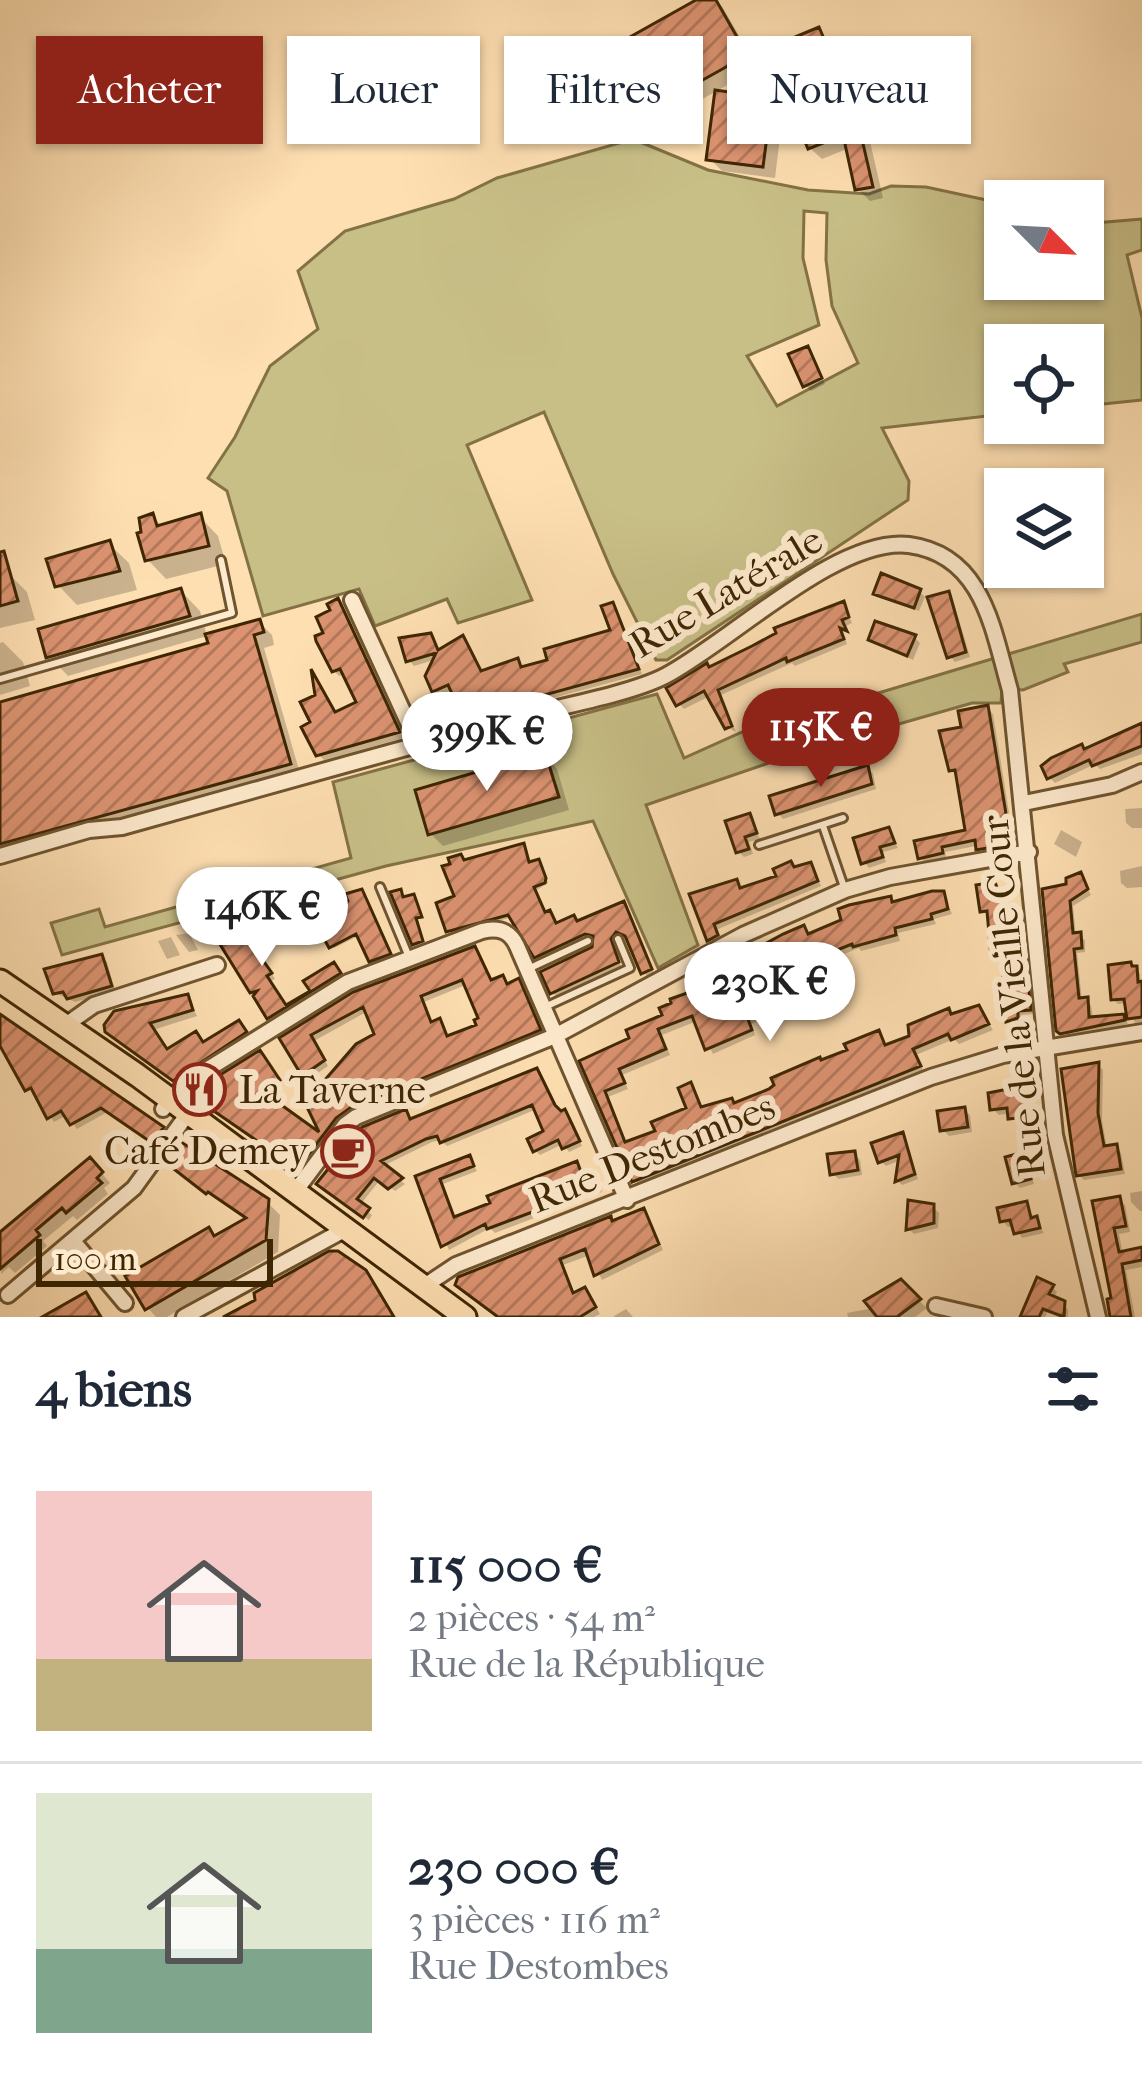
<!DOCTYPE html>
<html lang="fr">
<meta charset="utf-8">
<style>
:root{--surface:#fff;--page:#f6f6f7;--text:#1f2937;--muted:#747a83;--line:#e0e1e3;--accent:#8f2418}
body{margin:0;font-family:"IM FELL French Canon",serif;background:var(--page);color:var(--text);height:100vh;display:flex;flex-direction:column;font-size:45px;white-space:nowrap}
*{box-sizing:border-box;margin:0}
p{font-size:39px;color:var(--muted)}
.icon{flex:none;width:66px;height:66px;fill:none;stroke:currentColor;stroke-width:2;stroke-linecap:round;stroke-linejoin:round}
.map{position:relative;height:1317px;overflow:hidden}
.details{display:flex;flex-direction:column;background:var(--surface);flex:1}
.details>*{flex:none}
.banner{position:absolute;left:36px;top:36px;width:1071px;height:108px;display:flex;gap:24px}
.needle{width:78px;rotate:114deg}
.controls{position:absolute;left:984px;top:180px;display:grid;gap:24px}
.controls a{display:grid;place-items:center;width:120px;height:120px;border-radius:0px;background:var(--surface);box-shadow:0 3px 9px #0004;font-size:60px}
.scale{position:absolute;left:36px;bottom:30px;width:237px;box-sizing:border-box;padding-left:12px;border:6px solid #3e2603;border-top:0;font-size:33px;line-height:42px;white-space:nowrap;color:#3e2603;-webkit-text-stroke:9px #feeacd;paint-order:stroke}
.price{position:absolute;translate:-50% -102px;padding:0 27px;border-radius:42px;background:#fff;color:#222;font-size:39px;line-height:78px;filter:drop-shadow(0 3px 6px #0008)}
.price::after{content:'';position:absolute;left:50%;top:72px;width:36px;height:27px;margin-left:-18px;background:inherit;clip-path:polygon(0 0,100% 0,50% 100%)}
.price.active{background:var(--accent);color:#fff}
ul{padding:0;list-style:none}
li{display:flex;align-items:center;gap:36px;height:300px;padding:0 36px}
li+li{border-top:3px solid var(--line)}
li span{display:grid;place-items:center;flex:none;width:336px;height:240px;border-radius:0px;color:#555}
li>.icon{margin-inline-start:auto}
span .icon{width:144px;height:144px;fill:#fffc;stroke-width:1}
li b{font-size:51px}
h2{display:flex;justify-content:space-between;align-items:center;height:144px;padding:0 36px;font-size:51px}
.tag{padding:0 42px;border-radius:0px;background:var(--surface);box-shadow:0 3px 9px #0004;font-size:42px;line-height:108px}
.tag.active{background:var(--accent);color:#fff}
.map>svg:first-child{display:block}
</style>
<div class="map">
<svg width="1142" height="1317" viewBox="0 0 1142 1317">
<defs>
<pattern id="building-hatch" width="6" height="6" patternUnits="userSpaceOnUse" patternTransform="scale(3)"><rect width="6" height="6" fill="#dc9371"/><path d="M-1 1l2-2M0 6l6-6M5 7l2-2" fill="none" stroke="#b4785b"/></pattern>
</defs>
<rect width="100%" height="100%" fill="#fedfb2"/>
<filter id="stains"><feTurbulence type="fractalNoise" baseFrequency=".00167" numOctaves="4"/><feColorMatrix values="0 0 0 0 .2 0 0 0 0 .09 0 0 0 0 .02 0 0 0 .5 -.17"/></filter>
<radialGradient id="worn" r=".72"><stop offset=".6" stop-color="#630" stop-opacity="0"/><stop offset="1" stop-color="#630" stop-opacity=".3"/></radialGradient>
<path fill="#c8bf87" stroke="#837245" stroke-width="3" fill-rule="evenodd" d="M633,139l75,31 100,20 61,4 22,-8 35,1 79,17v75h78v-55l59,-5v31l-15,5 15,63v82l-59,6v-61h-78v69l-123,14 27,53 -1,19 -241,160h-11l-43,-86 -69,-162 -77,33 65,155 -74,23 -11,-24 -72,27 -16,-37 -96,27 -36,-125 -19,-13 27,-41 35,-71 48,-37 -20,-58 47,-40 109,-32 43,-21zM804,211l23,2 -1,47 6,46 26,57 -81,43 -30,-50 72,-31 -16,-67z
M1142,614v28l-78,22 4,8 -45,18 -21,-2 -1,15h-29l-171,49 -155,53 52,140 -40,23 -65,-147 -207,45 -324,89 -11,-32 48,-14 6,18 246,-69 -18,-76 324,-88 27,64 98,-44 93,-20z"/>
<path fill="#0003" fill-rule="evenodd" d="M702,0h14l7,8 29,50 -13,7 6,10 -99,56 -12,-13z
M818,31l13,12 24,58 -37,14 1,3 35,-6 12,12 17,74 -13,3 -12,-12 -9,-41 -27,11 -23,-21 8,-17 -13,-14z
M757,98l12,13 -1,13 12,13 -5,41 -53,-7 -13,-13z
M807,349l18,35 -14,7 -6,-6z
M152,517l11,10 37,-10 18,19 8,28 -60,15 -18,-19z
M109,544l20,19 8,27 -60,15 -19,-20z
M8,573l19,19 8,28 -35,8v-53z
M181,591l19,20 7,25 -139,40 -19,-20z
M919,591l6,6 -6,14 -43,-18z
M948,594l5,6 17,57 -15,5 -5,-6z
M338,602l65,136 -79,22 -5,-5 17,-40 24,-12 -14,-30 -7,3 -5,-5 -7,-37z
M843,604l9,19 -6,3 2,7 -6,-3 5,14 -52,22 -3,-3 -71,32 15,37 -9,-5 -17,-31 -26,13 -5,-5 30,-34z
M612,605l30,69 -159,43 -5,-5 -9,5 -16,-28 -13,7 -5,-6 2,-31 -23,7 -5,-6 21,-24 10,17 23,-14 19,35 36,-12 7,7 25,-7 64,-30z
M259,622l13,13 2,10 -10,3 37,129 -201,54 -100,31v-157l212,-60z
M915,638l5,5 -7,17 -42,-21z
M3,642l20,20 7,24 -30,9v-52z
M987,708l6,6 22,135 -30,5 -9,-8 -31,6 2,7 -21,4 -5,-5 48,-26 -12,-57 -6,-5 14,-41z
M1142,724v30l-42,15 -5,-5 -40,19 -6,-6 37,-25z
M545,756l12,13 12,41 -126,36 -13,-13z
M867,768l6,5 3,16 -93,30 -5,-6z
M1142,808v20h-10l-6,-5 -1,-14z
M749,816l11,23 -11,3 4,12 -9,3 -6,-6z
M889,830l9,18 -15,4 3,10 -17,6 -5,-6z
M1061,830l21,12 -6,15 -22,-13z
M523,846l8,18 8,-2 3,4 6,17 -13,8 11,24 11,11 21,-2 49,-16 27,65 -7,3 -4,-4 -15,-35 -5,-4 -11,11 9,22 -65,30 -3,-3 42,-44 1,-11 -6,-2 -50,24 -27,-43 -60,17 -4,-3 16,-69z
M811,865l10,21 -103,43 4,11 -8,5 -5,-6 -16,-43 43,-13 7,7z
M1142,866v21l-15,1 -6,-5 -1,-12z
M1080,876l11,19 -18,11 3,30 9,4v12l-8,1 5,48 9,4 2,14 30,-2 5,7 -60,13 -9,-7 11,-143z
M994,885l12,26 9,-1 11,19 8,85 -13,1 1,7 -9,3 -4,-4 -5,-62 -10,-4 -3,-40 -8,-4z
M943,894l9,20 -18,5 2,5 -38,9 2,8 -39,10 -2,-3 -27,11 -4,9 -7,-12 -35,14 3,9 -43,18 10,25 -5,2 4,11 -42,19 -16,-33 -35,14 8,20 -48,20 6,14 -20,8 19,47 32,-11 31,-23v-24l13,23 32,-3 115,-54 28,-19 9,15 91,-40 15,22 -34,14 -5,-5 -38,16 8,17 -283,114 -6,-5 -52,-119 50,-22 171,-112 5,6 81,-35 5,5z
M364,895l27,61 -17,7 -14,-28 -26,13 -3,-2z
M240,932l10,2 25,45 -5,3 17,26 27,-16 -6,-10 31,-11 5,8 -70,43 -21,-31z
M189,933l9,17 -9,2 -13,-17z
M171,937l9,18 -13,4 -9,-18z
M474,949l19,34 9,-5 7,9 9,-5 5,5 21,48 -189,77 -28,30 1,-8h-5l55,-99 -10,-24 -54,30 14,25 -19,13 -26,-40zM468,984l14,36 -2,7 -31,11 -10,-17 -6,3 -9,-22z
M102,957l5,5 8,29 -40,11 -20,-9z
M1136,969l4,5 2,48 -7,1 -8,-20 -9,1 -5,-5z
M187,997l10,19 -44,14 15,22 37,-7 40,-15 6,9 -70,47 -66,-48z
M0,1020l162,109 5,5 -8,12 -50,-35 -32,18 -10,-14 -13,7 -18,-30 -8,-3 -25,-44 -3,2z
M264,1059l19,27 -18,11 -68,-4z
M1098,1065l5,5 -1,50 5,29 9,-2 5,6 4,21 -41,6 -5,-5z
M536,1071l23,49 6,-7 4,4 13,29 -13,6 -6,-8 -23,11 -5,-5 12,-18 -10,-23 -90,37 -6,-6 -9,2 -49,24 22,18 -10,7 -15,-11 -20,25 12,10 -3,5 -45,-32 82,-76 6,10z
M1022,1089l5,6 3,27 -13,1 -6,-10 -12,2 -6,-6z
M964,1110l6,5 2,17 -23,4 -6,-6z
M902,1135l16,44 -16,6 -4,-4 3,-21 -15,6 -5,-5z
M854,1154l6,6 2,15 -24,4 -5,-6z
M1023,1155l5,6 6,23 -14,4 -6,-6z
M469,1158l8,13 -34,13 13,35 121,-55 8,13 8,-3 5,5 4,13 -107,41 -5,-5 -41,22 -30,-72z
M99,1170l11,13 -6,5 4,6 -31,26 -4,-4 -30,25 4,5 -32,27 -6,-6 -8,7 -1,-41z
M183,1175l84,27 13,13 -2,37 -111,65h-11l-8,-9 68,-69 32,-19z
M1142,1191v20h-2l-9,-9 -1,-9z
M1119,1199l6,6 5,27 -11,2 4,20 19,-4v17l-16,3 9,47h-22l1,-17 -19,-97z
M1026,1205l18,28 -22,5 -7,-13 -7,2 -5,-6z
M933,1207l6,6 -1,15 -24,6 -5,-5z
M644,1211l19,39 -61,30 -12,-25 -27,10 12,30 10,-5 5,6 10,18 -6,3h-93l-37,-26z
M901,1283l26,25 -12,9h-67l-1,-4 26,-5z
M1052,1287l5,5 -4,7 15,10v8l-20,-6 -3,6h-20z
M626,1309l7,8h-19v-1z"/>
<path fill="url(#building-hatch)" stroke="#3e2603" stroke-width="3" fill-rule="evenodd" d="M696,0h20l25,44 -12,7 6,11 -104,58 -35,-64z
M819,27l26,61 -54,21 -25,-60z
M715,90l43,6 -3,23 14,2 -6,46 -57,-7z
M855,109l18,78 -18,3 -12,-55 -35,14 -5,-12 -7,3 -7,-19z
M808,346l14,32 -19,9 -15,-33z
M153,513l4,13 44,-13 8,33 -64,15 -8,-28 4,-1 -2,-14z
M110,540l10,31 -65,16 -9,-28z
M4,551l14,50 -18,5v-54z
M881,573l40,16 -7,19 -41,-14z
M181,588l9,28 -144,42 -8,-29z
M949,591l17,61 -19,6 -20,-61z
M338,598l62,134 -84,24 -15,-29 9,-5 -10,-20 15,-7 -4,-26 24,43 21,-10 -16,-33 -8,3 -16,-31 -1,-5 8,-3 -7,-16 14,-7 -3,-6z
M844,601l5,16 -7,3 5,11 -7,-3 4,11 -57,23 -1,-4 -68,32 14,36 -7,3 -21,-38 -28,15 -10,-18 41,-25 2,4 43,-21 24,-13 -2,-5z
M613,602l26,67 -164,45 -3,-6 -11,5 -13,-28 -16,7 -7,-16 11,-23 -30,9 -7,-24 32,-5 7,17 25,-15 18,36 37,-13 3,9 26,-7 -3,-11 66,-19 -9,-24z
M260,619l4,13 -10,3 37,129 -291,80v-142l208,-59 -3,-9z
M875,621l41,14 -9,21 -39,-16z
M988,705l23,139 -35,6 -1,-10 -33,7 1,6 -25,6 -4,-18 51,-11 -10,-60 -6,1 -10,-40 22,-4 -3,-16z
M1142,723v23l-50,20 -3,-6 -42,19 -6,-13 10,-8 31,-14 2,5z
M545,752l14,45 -131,38 -13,-45z
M868,765l4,19 -97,31 -6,-19z
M750,813l7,20 -12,4 4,12 -13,4 -11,-32z
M889,827l6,16 -15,4 3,10 -22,7 -8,-26z
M524,843l5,19 10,-3 7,19 -1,5 -11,4 11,25 5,-2 6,13 18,-8 3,6 47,-20 28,68 -11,5 -16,-38 -9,-4 -5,7 8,23 -69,32 -10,-22 52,-25 1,-11 -8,-2 -51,24 -26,-43 -62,17 -10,-29 18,-7 -12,-30 8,-2 -2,-6 13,-4 3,6z
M791,861l3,6 17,-5 7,19 -104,43 4,11 -11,6 -18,-47 48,-15 3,9 36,-12 -3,-7z
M1081,872l7,17 -18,12 3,32 8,-1 1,16 -8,1 5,49 9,-1 1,20 35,-3 1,6 -65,14 -4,-3 -14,-142 24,-5v-6z
M995,882l9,26 12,-1 1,15 5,-1 9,89 -13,1v7l-12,4 -5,-67 -10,2 -4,-46 -7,1 -4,-27z
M362,889l29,65 -22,8 -13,-28 -27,14 -15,-28 30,-14 4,-5 -3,-7z
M401,889l2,8 11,-3 8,23 -6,1 7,23 -11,4 -22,-53z
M932,891h12l4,18 -17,5 1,5 -37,9 1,7 -43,12 -1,-3 -25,10 -6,12 -6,-15 -33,14 4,9 -43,17 10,26 -5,2 4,11 -47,20 -13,-34 -34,13 8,20 -47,20 6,14 -20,8 20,51 30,-11 -4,-9 35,-14 -8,-20 13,-6 10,25 31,-9 2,5 35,-14 5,-4 -3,-7 49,-21 1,3 26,-10 -3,-6 35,-14 6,15 24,-9 -1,-11 41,-17 2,6 28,-9 10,19 -38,16 -3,-6 -35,15 8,17 -289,116 -53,-121 50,-23 -3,-8 36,-15 -3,-7 12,-5 -1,-4 43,-15 -3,-8 37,-12 -2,-5 19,-7 -3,-6 22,-12 21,-9 4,9 33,-14 -3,-11 11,-4 42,-9 1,6z
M234,922l5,7 6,-4 16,24 -4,3 15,21 -5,3 19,29 24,-14 -7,-10 31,-19 7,11 -74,46 -14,-23 4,-5 -7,2 -37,-60z
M475,946l16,34 12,-5 4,9 12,-6 22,52 -191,78 -14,10 -38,51 -106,-73 2,-5 66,-41 20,30 -18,11 57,41 -14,-29 51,-59 18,-10 -11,-27 -52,28 14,25 -23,16 -23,-38 74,-46zM462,980l16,38 -4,2 2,5 -29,11 -7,-18 -9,4 -10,-26z
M102,954l10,32 -45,13 -4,-7 -10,2 -9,-25z
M1131,962l1,4h5l1,16 4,-1v36l-15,2 -3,-20 -13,1 -3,-35z
M188,994l5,16 -43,13 17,26 29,-18 7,11 36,-22 8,12 -74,49 -68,-49 -1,-7 10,-14z
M0,1014l164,113 -12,16 -51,-35 -31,17 -9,-14 -14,8 -16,-31 -6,3 -25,-45z
M1099,1062l-1,51 6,33 13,-2 4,25 -45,7 -15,-107z
M537,1068l18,37 6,6 4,-2 15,32 -18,8 -4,-9 -25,12 -6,-13 16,-8 -11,-26 -92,38 -3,-7 -11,3 -45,22 22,17 -15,11 -14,-11 -17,21 13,9 -7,10 -47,-34 46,-57 44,-18 4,10z
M1023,1086l3,31 -18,2 -1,-11 -17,2 -2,-17z
M965,1107l3,20 -28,4 -3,-20z
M903,1132l12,42 -20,8 4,-27 -21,8 -7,-20z
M181,1142l88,57 -3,41 -121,70 -20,-34 84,-49 5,9 32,-18 -38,-26 -2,2 -40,-31z
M855,1151l3,19 -28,5 -3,-21z
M1024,1152l7,27 -19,5 -7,-27z
M470,1155l4,11 -34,13 14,38 36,-14 -3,-7 90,-35 5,14 11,-4 6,16 -112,42 -2,-5 -44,23 -26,-71z
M90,1157l13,15 -6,6 5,5 -36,30 -4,-5 -26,22 4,5 -40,34v-37z
M1120,1196l6,30 -12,2 5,24 23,-5v13l-20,4 9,53h-21l-3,-18 4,-1 -19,-97z
M908,1200l26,4v19l-28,7z
M1027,1201l4,17 6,-2 3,12 -26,6 -4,-14 -10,2 -3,-14z
M644,1208l15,36 -65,32 -9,-27 -25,10 13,34 12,-6 11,20 -16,10h-82l-43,-32 3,-8 153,-61 1,5z
M329,1251h9l28,19 28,47h-171l32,-17 -1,-7z
M1037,1277l17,8 -5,9 16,7 -1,16 -21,-8 -4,8h-19z
M901,1279l20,20 -24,18h-20l-13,-16z
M86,1292l15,25h-59z"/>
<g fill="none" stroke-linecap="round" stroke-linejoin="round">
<defs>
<path id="service" d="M0,679l232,-66 -11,-53
M823,826l21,61
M759,845l84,-27
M380,887l29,70
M528,969l60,-28
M547,1006l83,-38 -12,-29"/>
<path id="minor" d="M352,600l66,144
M1024,803l88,-18 30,-13
M0,856l89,-26 33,-3c129,-36 257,-72 386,-107 43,-12 120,-25 157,-44 65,-34 173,-140 244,-131 75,10 84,86 101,145l45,445 43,182
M63,1027l31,-22 123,-40
M163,1109l24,-27 161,-100 134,-51c17,-4 28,0 35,15l110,254
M294,1193l51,-68 11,-8 199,-81 188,-101 102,-45 45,-13 139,-25
M73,1241l52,62
M423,1287l33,-22 475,-188 72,-22 139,-23
M8,1295l126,-107 55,-76
M936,1306l48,11
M184,1317l160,-87"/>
<path id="primary" d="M0,981l137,94 328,242"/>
</defs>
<use href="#service" stroke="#6e542f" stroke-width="12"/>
<use href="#minor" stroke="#6e542f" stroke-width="20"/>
<use href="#primary" stroke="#3e2603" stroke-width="27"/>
<use href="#service" stroke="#feeacd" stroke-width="6"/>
<use href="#minor" stroke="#feeacd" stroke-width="14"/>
<use href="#primary" stroke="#fedfb2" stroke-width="21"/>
</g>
<defs>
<symbol id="restaurant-ring" viewBox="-11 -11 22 22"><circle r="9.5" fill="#feeacd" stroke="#8f2418" stroke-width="1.5"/><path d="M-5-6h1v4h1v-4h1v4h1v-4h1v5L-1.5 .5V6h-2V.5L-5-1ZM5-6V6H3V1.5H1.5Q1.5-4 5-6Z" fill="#8f2418"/></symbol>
<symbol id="cafe-ring" viewBox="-11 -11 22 22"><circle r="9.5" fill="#feeacd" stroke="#8f2418" stroke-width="1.5"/><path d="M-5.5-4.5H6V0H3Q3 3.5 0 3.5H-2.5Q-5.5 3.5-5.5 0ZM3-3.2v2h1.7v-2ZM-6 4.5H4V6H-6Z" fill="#8f2418"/></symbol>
</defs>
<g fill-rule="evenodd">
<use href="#restaurant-ring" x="170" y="1060" width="59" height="59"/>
<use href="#cafe-ring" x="318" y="1122" width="59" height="59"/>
</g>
<g text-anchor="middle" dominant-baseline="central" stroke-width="12" stroke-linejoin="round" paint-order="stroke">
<g font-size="39" fill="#3e2603" stroke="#feeacd">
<text transform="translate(726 592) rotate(-31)">Rue Latérale</text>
<text transform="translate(1013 996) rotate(-96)">Rue de la Vieille Cour</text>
<text transform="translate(652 1153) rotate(-22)">Rue Destombes</text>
</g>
<g font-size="39" fill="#3e2603" stroke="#feeacd" text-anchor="start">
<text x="239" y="1090">La Taverne</text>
<text x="309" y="1151" text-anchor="end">Café Demey</text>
</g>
</g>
<rect width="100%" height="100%" filter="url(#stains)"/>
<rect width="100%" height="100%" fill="url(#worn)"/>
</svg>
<div class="controls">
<a><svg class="needle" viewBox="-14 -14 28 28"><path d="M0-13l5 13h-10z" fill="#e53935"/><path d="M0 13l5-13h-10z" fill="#747a83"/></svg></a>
<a><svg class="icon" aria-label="locate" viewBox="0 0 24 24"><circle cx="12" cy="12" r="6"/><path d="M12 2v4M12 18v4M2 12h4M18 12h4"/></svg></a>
<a><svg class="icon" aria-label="layers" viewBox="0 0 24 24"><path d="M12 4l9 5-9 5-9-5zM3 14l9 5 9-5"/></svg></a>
</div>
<div class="scale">100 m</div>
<b class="price active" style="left:821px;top:790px">115K €</b>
<b class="price" style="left:487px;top:794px">399K €</b>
<b class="price" style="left:262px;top:969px">146K €</b>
<b class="price" style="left:770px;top:1044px">230K €</b>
<div class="banner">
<a class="tag active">Acheter</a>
<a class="tag">Louer</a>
<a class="tag">Filtres</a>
<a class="tag">Nouveau</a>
</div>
</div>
<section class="details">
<h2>4 biens<svg class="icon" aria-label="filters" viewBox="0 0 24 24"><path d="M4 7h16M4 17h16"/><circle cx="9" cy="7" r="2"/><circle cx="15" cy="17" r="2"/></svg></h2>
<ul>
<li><span style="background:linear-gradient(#f6c9c9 70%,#c2b280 0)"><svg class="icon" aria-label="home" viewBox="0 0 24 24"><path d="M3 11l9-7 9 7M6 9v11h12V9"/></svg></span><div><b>115 000 €</b><p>2 pièces · 54 m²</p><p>Rue de la République</p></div></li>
<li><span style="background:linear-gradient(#dfe7d0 65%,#7fa58c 0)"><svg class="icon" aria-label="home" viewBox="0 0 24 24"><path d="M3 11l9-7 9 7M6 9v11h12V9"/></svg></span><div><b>230 000 €</b><p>3 pièces · 116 m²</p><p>Rue Destombes</p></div></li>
</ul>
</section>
